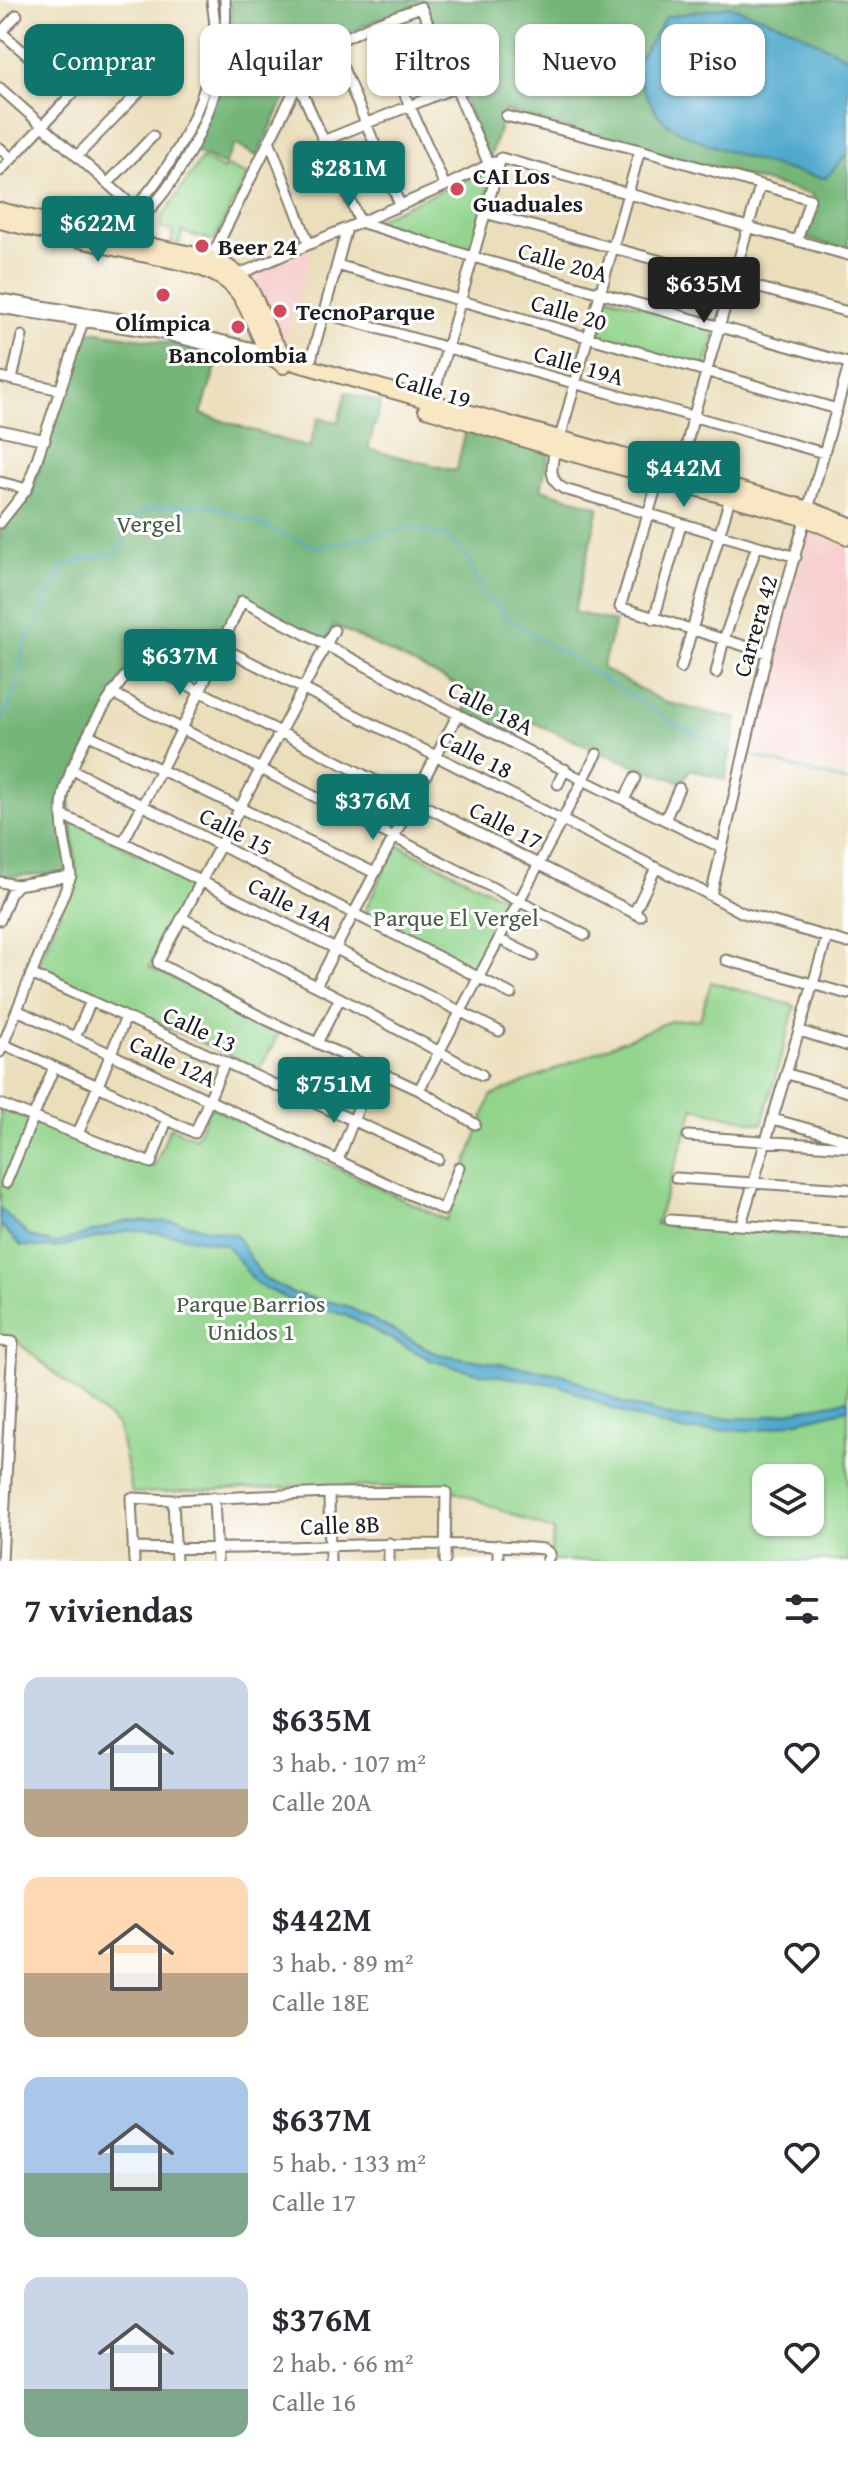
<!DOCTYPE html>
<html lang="es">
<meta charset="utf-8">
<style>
:root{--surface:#fff;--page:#f7f7f7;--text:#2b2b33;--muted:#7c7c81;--accent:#0f766e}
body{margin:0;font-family:"Gentium Book Plus",serif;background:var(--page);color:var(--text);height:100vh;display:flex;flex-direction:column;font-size:30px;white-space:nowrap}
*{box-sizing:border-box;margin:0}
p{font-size:26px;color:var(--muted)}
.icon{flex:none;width:44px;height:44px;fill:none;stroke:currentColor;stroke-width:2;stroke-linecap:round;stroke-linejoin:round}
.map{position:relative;height:1561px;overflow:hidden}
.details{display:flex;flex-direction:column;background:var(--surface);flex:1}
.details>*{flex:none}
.hud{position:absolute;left:24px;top:24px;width:800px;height:72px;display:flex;gap:16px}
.fabs{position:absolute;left:752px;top:1464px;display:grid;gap:16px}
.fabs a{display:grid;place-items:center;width:72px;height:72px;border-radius:16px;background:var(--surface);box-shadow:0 2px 6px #0004;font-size:40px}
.price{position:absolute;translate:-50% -68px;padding:0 18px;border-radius:8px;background:var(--accent);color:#fff;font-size:26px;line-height:52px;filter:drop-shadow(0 2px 4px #0008)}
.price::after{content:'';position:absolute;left:50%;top:48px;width:24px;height:18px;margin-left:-12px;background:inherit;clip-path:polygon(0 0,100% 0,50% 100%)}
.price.on{background:#222;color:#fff}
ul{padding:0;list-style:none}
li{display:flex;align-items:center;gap:24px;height:200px;padding:0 24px}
li span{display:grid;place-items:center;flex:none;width:224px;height:160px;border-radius:16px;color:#555}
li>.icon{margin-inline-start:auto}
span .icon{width:96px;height:96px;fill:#fffc;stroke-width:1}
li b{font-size:34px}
h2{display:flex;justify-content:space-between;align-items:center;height:96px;padding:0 24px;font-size:34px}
.tag{padding:0 28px;border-radius:16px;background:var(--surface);box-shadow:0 2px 6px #0004;font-size:28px;line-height:72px}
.tag.on{background:var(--accent);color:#fff}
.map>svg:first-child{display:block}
</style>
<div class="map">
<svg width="848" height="1561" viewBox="0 0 848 1561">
<rect width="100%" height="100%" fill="#fff"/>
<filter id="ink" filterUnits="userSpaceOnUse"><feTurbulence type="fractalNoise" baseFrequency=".0125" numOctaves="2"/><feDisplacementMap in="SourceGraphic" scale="16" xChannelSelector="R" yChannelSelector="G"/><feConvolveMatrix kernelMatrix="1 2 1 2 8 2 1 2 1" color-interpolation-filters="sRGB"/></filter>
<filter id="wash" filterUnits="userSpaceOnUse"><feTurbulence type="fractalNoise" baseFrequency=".006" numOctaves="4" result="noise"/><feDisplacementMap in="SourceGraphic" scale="32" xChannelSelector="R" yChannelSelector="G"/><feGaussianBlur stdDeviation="1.8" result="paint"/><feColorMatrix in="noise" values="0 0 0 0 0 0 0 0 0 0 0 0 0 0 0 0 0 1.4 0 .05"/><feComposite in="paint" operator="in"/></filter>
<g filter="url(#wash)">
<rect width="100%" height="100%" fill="#ebdebb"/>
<path fill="#f7d0cf" d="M312,250l-29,97 -34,-71z
M811,527l37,16v231l-100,-26z"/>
<path fill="#92d48c" stroke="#577854" stroke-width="2" fill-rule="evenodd" d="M202,158l21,12 3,-4 22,9 -34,66 -32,-9 -3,12 -8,-2 2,-11 -13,-3 3,-12z
M495,166l-24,87 -99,-32z
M601,294l115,35 -12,40 -115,-31z
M72,821l124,62 -47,84 131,64 -20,39c-74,-36 -149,-65 -222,-103l38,-95z
M397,844l113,57 -35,68 -111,-57z
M711,982l84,24 -33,118 -68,-16 -38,116 192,15v322h-299l5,-30 -107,-43 -115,-2 -200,7 -14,-67 -104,-87 -14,-2v-229l154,59 16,-40 26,11 14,-31 236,113 45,-124 179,-75 30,-2zM766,1478h44v44h-44z"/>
<path fill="#75b678" stroke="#48694a" stroke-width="2" d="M230,0h618v250l-44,-12 9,-43 -308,-84 -16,50 -65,-158 -52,19 -45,21 -35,40 -35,73 -22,-12 -11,21 -31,-14 36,-98 3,-22z
M85,330l136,21 -20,63 108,34 9,-30 20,4 8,-30 35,11 -13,46 88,22 10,-41 83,23 -8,36 58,18 -25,105 41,10 -13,46 62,34 73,17 -12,61 -34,-11 -10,13 -79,-29 -74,-33 -12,19 -53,-27 10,-19 -139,-68 -9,17 -82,-42 -22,41c-21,7 -48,6 -66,16 -30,17 -84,107 -85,141 -1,24 4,50 6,74l-76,5v-345l32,-41 34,-97z"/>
<path fill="#4ea8cc" stroke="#356274" stroke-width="2" d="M729,6l58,20 61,32v95l-22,25c-32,-4 -145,-37 -165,-60 -11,-13 -19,-33 -28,-49l33,-52z
M0,1208l29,28 25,8 73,-23 50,1 59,13 27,43 30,15 54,13 91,48 125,20 59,29 57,15h79l90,-18v9l-86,21 -80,1 -57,-17 -66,-29 -82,-12 -44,-12 -88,-46 -53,-14 -35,-17 -31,-39 -51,-10 -45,-5 -75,18 -34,-2 -21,-21z"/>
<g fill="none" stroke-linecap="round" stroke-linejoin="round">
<path stroke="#4ea8cc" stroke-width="2" d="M0,726l19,-46 4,-32 41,-83 57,-15 4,-28 28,-15 57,-2 109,43 90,-21 40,10 20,23 15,34 26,26 176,111 49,20
M749,755l99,27"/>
</g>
</g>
<g filter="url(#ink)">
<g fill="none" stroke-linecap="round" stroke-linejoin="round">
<defs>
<path id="minor" d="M374,24l71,162
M0,31l72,64
M0,33l17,-18
M333,44l67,161
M298,83l62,139 113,35 375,106
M0,88l135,120
M506,116l134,34 170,49 -13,42
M269,140l40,104
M323,141l133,-54
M0,148l12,11
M77,156l63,-65
M501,158l347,97
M0,171l103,-110
M108,183l45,-47
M485,213l363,99
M103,238c59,-49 104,-123 112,-201 1,-12 -2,-25 -3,-37
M118,240c69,-57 113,-150 107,-240
M211,258l87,-175 35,-39 41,-20 47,-17 68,158
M337,265l500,144
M237,275l208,-89 49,-24
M0,299l157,26 109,26
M0,308l158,25 121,30
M323,313l501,140
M309,367l38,-139
M0,377l61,13
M12,379l10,-43
M432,401l69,-243
M0,430l45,10
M560,438l80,-288
M555,449c-3,15 -8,31 9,40l232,68
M680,473l13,-55 67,-232
M659,478l-39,129 147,46
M0,482l27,7
M0,523l27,-34 57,-170
M654,619l27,-94
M334,630l-176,333 109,57 152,70 56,34
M139,660l501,256
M681,668l49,-170
M716,673l8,-34 33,-93
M112,693l473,242
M89,735l286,138
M71,769l440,225
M558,784l7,-15
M624,800l11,-22
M63,816l60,26 376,189
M665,820l14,-32
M123,842l59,-113 60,-128 341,179 139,68
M71,876c-4,-25 -12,-53 -8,-79 6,-35 59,-133 92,-148 17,-8 35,-7 54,-8l495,251 39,21 105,30
M0,882l17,3 54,-9
M711,896l56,-243 81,-284
M634,913l22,-45
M182,918l158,80 142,77
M0,920l11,-28 6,-7
M499,939l34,17
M726,960l122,34
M31,974l407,185
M316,986l142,-272
M17,1010l426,200 16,-43
M800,1031l48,15
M75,1038l16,-37
M0,1043l98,43 97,47 30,-71
M317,1043l23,-45
M0,1052l71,-176
M788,1074l60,18
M419,1090l178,-336
M0,1104l151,59 16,-43
M773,1119l75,21
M78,1134l48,-117
M688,1136l160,11
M338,1160l23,-59
M676,1178l172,11
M6,1183l48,-116
M670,1220l178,13
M741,1224l86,-287
M0,1341l13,1 -11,219
M329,1493l1,68
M214,1497l3,64
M173,1500l3,61
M133,1548c137,4 274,-11 411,1l6,5 -3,7
M134,1561l-3,-63 42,2 156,-7 117,-1 -1,69
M389,1561v-18
M498,1561v-16"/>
<path id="secondary" d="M0,210l105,26 106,22c13,6 26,13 35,25 19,26 20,63 49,80l514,146 39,15
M0,221c44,11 88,21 132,31 30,7 69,11 94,29 30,22 26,65 58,85
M426,409l129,40 252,70 41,18"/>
</defs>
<use href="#minor" stroke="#847d6c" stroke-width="13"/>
<use href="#secondary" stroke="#847d6c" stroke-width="18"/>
<use href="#minor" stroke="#fff" stroke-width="9"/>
<use href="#secondary" stroke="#f9e7c3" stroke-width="14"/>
</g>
</g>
<g fill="#d1495b" stroke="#fff" stroke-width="3">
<circle cx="457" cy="189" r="8"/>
<circle cx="202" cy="246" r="8"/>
<circle cx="163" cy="295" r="8"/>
<circle cx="280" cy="311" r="8"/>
<circle cx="238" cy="327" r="8"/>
</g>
<g text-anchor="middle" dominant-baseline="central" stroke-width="6" stroke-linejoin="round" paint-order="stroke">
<g font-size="24" font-weight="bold" fill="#1c1c1c" stroke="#fff" text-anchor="start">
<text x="473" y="175">CAI Los<tspan x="473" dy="28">Guaduales</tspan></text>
<text x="218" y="246">Beer 24</text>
<text x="296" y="311">TecnoParque</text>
<text x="163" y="322" text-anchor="middle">Olímpica</text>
<text x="238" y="354" text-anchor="middle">Bancolombia</text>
</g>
<g font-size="24" fill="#1c1c1c" stroke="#fff">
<text transform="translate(563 262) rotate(16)">Calle 20A</text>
<text transform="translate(569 312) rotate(16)">Calle 20</text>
<text transform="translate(579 365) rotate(16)">Calle 19A</text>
<text transform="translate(433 389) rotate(17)">Calle 19</text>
<text transform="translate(755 626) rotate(-74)">Carrera 42</text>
<text transform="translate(491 708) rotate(27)">Calle 18A</text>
<text transform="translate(476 754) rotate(27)">Calle 18</text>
<text transform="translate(506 825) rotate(27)">Calle 17</text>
<text transform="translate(236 831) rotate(27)">Calle 15</text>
<text transform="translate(291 904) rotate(27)">Calle 14A</text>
<text transform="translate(200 1029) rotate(25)">Calle 13</text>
<text transform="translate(173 1061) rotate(25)">Calle 12A</text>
<text transform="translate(340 1525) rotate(-2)">Calle 8B</text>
</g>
<g font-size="24" fill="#455c43" stroke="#fff">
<text x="149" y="523">Vergel</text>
<text x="456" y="917">Parque El Vergel</text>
<text x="251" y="1303">Parque Barrios<tspan x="251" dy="28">Unidos 1</tspan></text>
</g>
</g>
</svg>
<div class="fabs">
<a><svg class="icon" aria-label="layers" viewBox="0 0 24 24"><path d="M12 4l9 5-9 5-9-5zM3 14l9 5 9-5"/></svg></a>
</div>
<b class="price" style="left:349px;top:209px">$281M</b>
<b class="price" style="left:98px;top:264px">$622M</b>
<b class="price on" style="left:704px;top:325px">$635M</b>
<b class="price" style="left:684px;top:509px">$442M</b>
<b class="price" style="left:180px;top:697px">$637M</b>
<b class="price" style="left:373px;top:842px">$376M</b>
<b class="price" style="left:334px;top:1125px">$751M</b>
<div class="hud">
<a class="tag on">Comprar</a>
<a class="tag">Alquilar</a>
<a class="tag">Filtros</a>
<a class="tag">Nuevo</a>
<a class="tag">Piso</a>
</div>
</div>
<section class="details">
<h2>7 viviendas<svg class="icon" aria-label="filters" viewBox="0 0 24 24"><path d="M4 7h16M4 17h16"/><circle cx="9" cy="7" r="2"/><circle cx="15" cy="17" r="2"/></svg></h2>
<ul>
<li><span style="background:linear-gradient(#c9d6e8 70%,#b9a48a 0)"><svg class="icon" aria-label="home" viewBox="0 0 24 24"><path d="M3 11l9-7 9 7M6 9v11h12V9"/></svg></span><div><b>$635M</b><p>3 hab. · 107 m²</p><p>Calle 20A</p></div><svg class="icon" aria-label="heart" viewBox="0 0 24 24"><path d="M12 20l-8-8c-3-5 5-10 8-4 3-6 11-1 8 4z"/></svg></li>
<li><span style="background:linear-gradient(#ffd9b3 60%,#b9a48a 0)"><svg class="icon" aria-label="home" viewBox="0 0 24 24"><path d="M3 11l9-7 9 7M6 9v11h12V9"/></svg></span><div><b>$442M</b><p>3 hab. · 89 m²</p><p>Calle 18E</p></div><svg class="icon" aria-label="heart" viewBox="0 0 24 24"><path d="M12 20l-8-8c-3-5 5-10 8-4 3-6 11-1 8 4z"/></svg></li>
<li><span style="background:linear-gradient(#a9c7e8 60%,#7fa58c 0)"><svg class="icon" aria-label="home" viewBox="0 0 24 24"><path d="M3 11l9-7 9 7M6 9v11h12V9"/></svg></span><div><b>$637M</b><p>5 hab. · 133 m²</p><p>Calle 17</p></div><svg class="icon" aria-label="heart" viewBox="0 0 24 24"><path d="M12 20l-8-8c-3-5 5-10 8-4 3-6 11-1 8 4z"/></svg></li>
<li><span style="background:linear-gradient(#c9d6e8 70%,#7fa58c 0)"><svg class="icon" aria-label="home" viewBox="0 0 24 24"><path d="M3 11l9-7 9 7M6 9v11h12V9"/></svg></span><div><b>$376M</b><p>2 hab. · 66 m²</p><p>Calle 16</p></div><svg class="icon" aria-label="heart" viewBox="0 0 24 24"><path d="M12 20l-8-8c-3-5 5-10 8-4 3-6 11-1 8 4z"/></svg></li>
</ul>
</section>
